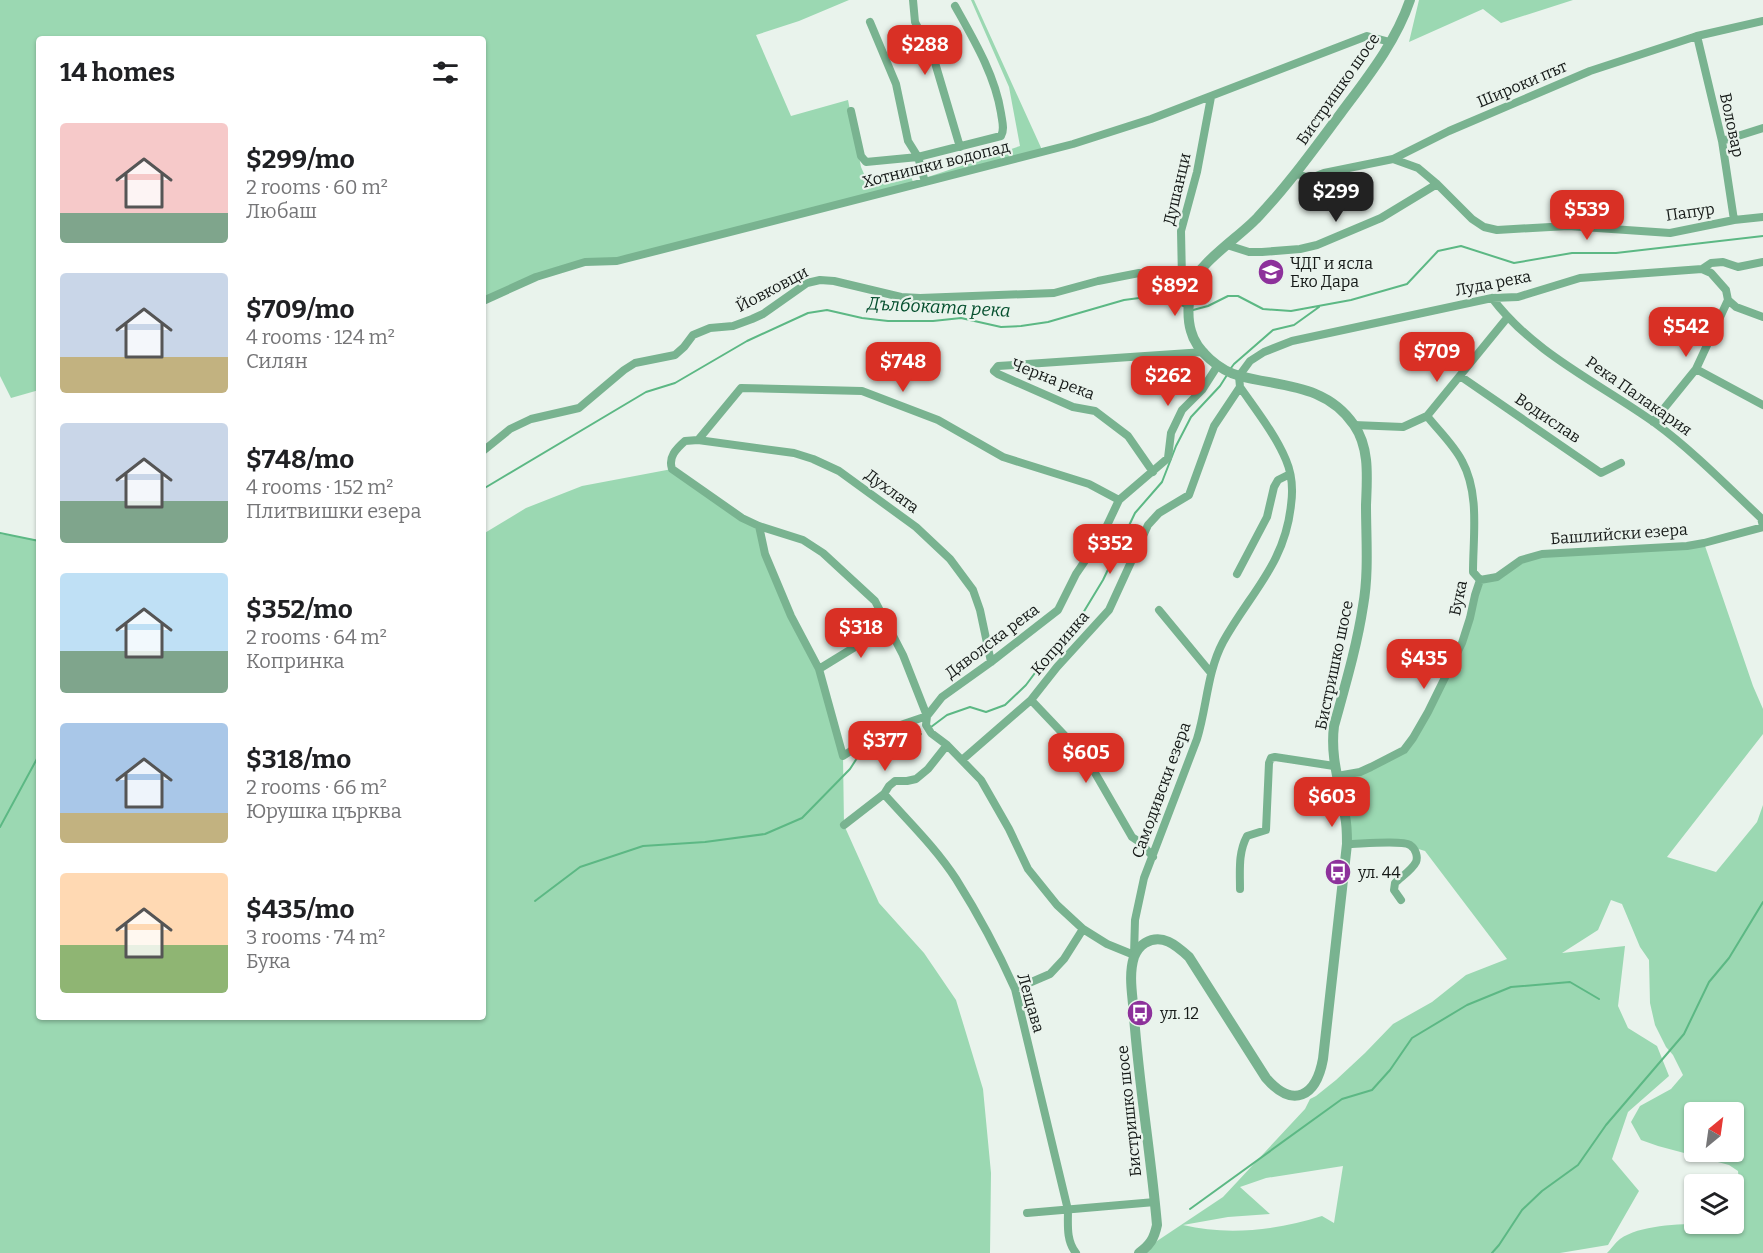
<!DOCTYPE html>
<meta charset="utf-8">
<style>
:root{--surface:#fff;--page:#f6f6f6;--text:#202124;--muted:#757577;--accent:#d93025}
body{margin:0;font-family:Bitter,serif;background:var(--page);color:var(--text);height:100vh;display:flex;flex-direction:column;font-size:22px;white-space:nowrap}
*{box-sizing:border-box;margin:0}
p{font-size:20px;color:var(--muted)}
.icon{flex:none;width:33px;height:33px;fill:none;stroke:currentColor;stroke-width:2;stroke-linecap:round;stroke-linejoin:round}
.map{position:relative;flex:1;overflow:hidden}
.panel{position:absolute;left:36px;top:36px;width:450px;height:984px;display:flex;flex-direction:column;background:var(--surface);border-radius:6px;box-shadow:0 2px 4px #0004}
.panel>*{flex:none}
.needle{width:39px;rotate:29deg}
.controls{position:absolute;left:1684px;top:1102px;display:grid;gap:12px}
.controls a{display:grid;place-items:center;width:60px;height:60px;border-radius:6px;background:var(--surface);box-shadow:0 2px 4px #0004;font-size:30px}
.price{position:absolute;translate:-50% -51px;padding:0 14px;border-radius:12px;background:var(--accent);color:#fff;font-size:20px;line-height:39px;filter:drop-shadow(0 2px 3px #0008)}
.price::after{content:'';position:absolute;left:50%;top:36px;width:18px;height:14px;margin-left:-9px;background:inherit;clip-path:polygon(0 0,100% 0,50% 100%)}
.price.active{background:#222;color:#fff}
ul{padding:0;list-style:none}
li{display:flex;align-items:center;gap:18px;height:150px;padding:0 24px}
li span{display:grid;place-items:center;flex:none;width:168px;height:120px;border-radius:6px;color:#555}
li>.icon{margin-inline-start:auto}
span .icon{width:72px;height:72px;fill:#fffc;stroke-width:1}
li b{font-size:26px}
h2{display:flex;justify-content:space-between;align-items:center;height:72px;padding:0 24px;font-size:26px}
.map>svg:first-child{display:block}
</style>
<div class="map">
<svg width="1763" height="1253" viewBox="0 0 1763 1253">
<rect width="100%" height="100%" fill="#e9f3ec"/>
<path fill="#9bd8b2" fill-rule="evenodd" d="M0,0h849l-50,21 -43,14 35,81 57,-16 13,67 7,16 42,-10 3,9 107,-36 -11,-59 -38,-87h3l69,152 -426,109 -32,1 -102,39v-262h-444v351l-28,8 -11,-22z
M1419,0h154l-72,23 -18,-14 -74,33z
M672,469l87,57 6,28 54,115 24,87 1,69 35,78 45,50 32,47 27,89 8,84 -1,80h-990v-719l39,6v477h444v-483l43,-26 56,-22z
M1704,543l49,143 10,23v25l-96,123 49,15 41,-50 6,-17v448h-156c4,-4 8,-10 13,-14 26,-18 84,-15 114,-15v-12l7,-7 -3,-34 -9,-6 -71,-19 -17,-6 -10,-18 9,-16 31,-17 12,-14 -10,-20 -7,-8 -11,-22 -5,-22 -1,-43 -9,-13 -18,-43 -11,-4 -13,30 -36,23 63,-7 -7,60 10,22 29,18 12,30 -41,36 -16,47 27,32 -31,54 -48,8h-421l84,-56 82,-88 5,-10 6,-3 20,-16 29,-27 28,-29 39,-22 34,-27 41,-16 -82,-108 -26,-8 -52,1 -10,-68 23,-4 44,-22 50,-89 26,-81 62,-26zM1695,1113h39v39h-39zM1343,1166l-9,57 -12,-7c-44,14 -94,20 -139,9l45,-8 42,-3 -30,-27 26,-9z"/>
<g fill="none" stroke-linecap="round" stroke-linejoin="round">
<path stroke="#5cb884" stroke-width="2" d="M1193,310l15,-4 20,-10h10l25,13 28,2 60,-11 56,-16 31,-33 23,-5 53,17 58,-10h44l147,-17
M1231,368l3,-4 39,-34 21,-5 25,-18
M483,489l163,-97 29,-9 72,-42 61,-28 19,-3 35,8 26,3h45l28,-3 40,9 20,-1 27,-4 76,-22 23,-3 19,2 20,8
M0,533l39,8
M931,727l16,-12 23,-8 16,5 19,-7 21,-20 29,-39 28,-33 20,-33 32,-67 27,-31 14,-36 15,-29 29,-31 7,-11
M876,739l10,-4 33,1 2,-2
M0,827l39,-72
M535,901l45,-34 63,-21 62,-4 60,-8 37,-16 48,-49 16,-25
M1190,1209l152,-110 30,-9 18,-20 22,-32 55,-33 44,-18 59,-5 29,17
M1492,1253l7,-8 23,-35 20,-19 36,-26 28,-40 78,-91 25,-52 20,-24 34,-56"/>
<path stroke="#79b390" stroke-width="8" d="M913,0l2,22 18,34 27,91
M870,22l26,62 12,57 10,16 7,25
M1697,36l25,105 12,79
M851,111l10,45 5,6 52,-5 83,-21c4,-7 1,-15 0,-23 -6,-38 -27,-73 -46,-107
M1722,141l41,-13
M1393,159l25,9 19,16 35,35 12,8 13,3 71,-4 102,7 64,-13 29,-3
M1296,174l15,4 13,-5 69,-14 56,-28 141,-60 107,-35 66,-15
M1227,245l22,7h13l38,-3 17,-4 64,-27 56,-34
M1702,269l9,4 15,17 2,10 8,7 27,10
M1187,281l-5,-2 -1,-48 16,-59 14,-75
M1492,298c41,55 107,85 163,125 38,28 71,62 106,95l2,8
M483,301l53,-24 49,-15 32,-1 456,-117 78,-25 216,-83 23,6
M1696,369l67,36
M1460,376l141,97 20,-10
M1427,416c11,14 27,29 35,45 18,33 11,75 11,111l7,8
M1653,422l43,-53 32,-69
M1354,425l49,2 24,-11 80,-98
M698,440l43,-52 121,3 76,29 65,37 86,27 30,16
M483,451l27,-22 21,-10 48,-11 45,-38 11,-7 40,-8 9,-8 9,-12 17,-7 23,-2 19,-7 11,-5 44,-31 13,-3 14,1 67,16 19,1 134,-5 44,-12 41,-8 43,6
M1153,472l-25,-36 -33,-25 -22,-4 -75,-33 -4,-3 4,-5 206,-14
M759,526l6,28 26,62 28,53 24,87 37,-24 47,-16 15,-19 49,-35 67,-52 18,-36 26,-38 17,-36 49,-42 3,-25 11,-23 20,-20 16,-25
M1237,574l30,-57 7,-30 4,-7 12,-6
M1480,580l17,-3 24,-17 21,-6 145,-8 17,-3 59,-16
M1159,610l52,63
M991,662l-11,-52 -7,-20 -23,-31 -34,-32 -77,-56 -26,-12 -19,-6 -96,-13 -13,1c-9,8 -17,16 -13,28l70,49 17,8 44,14 20,13 52,48 28,54 24,61 -1,9 5,8 16,12 34,35 28,49 19,40 29,36 26,24 24,15 27,11 1,-35 9,-42 53,-139c10,-32 10,-67 26,-97 27,-49 62,-78 68,-137 2,-14 1,-31 -5,-45 -11,-26 -30,-50 -46,-73
M819,669l70,-43
M1031,700l56,59 45,78 9,6 12,14
M962,760l69,-60 26,-33 52,-57 39,-85 11,-12 30,-18 25,-69 26,-39 -1,-11 11,-15 14,-9 28,-11 200,-43 26,-1 62,-19 122,-9 9,-6 12,-1 15,5 25,-5
M1337,776l23,-4 11,-5 33,-17 9,-12 15,-26 34,-69 8,-25 5,-23 5,-15
M884,794c24,27 52,54 72,85 22,35 42,72 59,110l53,221c0,14 -2,31 8,43
M844,825l40,-31 5,-8 6,-5h12l9,-2 12,-10 19,-24
M1347,844c12,0 55,-4 63,1 6,4 8,12 6,17 -4,8 -15,15 -21,21l-1,7 7,10
M1240,889c0,-19 -2,-36 7,-53l19,-6 3,-67 2,-5 4,-1 59,9
M1015,989l35,-15 14,-15 19,-30
M1027,1213l128,-11"/>
<path stroke="#79b390" stroke-width="10" d="M1139,1253c11,-8 15,-14 18,-28 -6,-70 -18,-139 -23,-209 -1,-19 -6,-40 0,-59 2,-5 6,-11 11,-14 17,-10 31,2 44,14l77,121c27,31 50,19 57,-19l24,-215c0,-9 0,-19 -2,-28 -5,-32 -15,-58 -11,-90 11,-40 23,-80 29,-120 6,-33 3,-68 3,-101 1,-27 4,-57 -12,-80 -28,-41 -72,-38 -114,-49 -20,-5 -44,-25 -49,-45 -4,-13 -3,-32 1,-46 5,-21 51,-51 66,-68 31,-33 56,-68 83,-104 26,-35 55,-71 69,-113"/>
</g>
<defs>
<symbol id="school-disc" viewBox="-11 -11 22 22"><circle r="9.5" fill="#8d319b" stroke="#e9f3ec"/><path d="M0-5L7-2L0 1L-7-2ZM-4 1L0 2.5L4 1V4Q0 6-4 4Z" fill="#fff"/></symbol>
<symbol id="bus-disc" viewBox="-11 -11 22 22"><circle r="9.5" fill="#8d319b" stroke="#e9f3ec"/><path d="M-5-6H5V4H4V6H2V4H-2V6H-4V4H-5ZM-3.5-4V0h7V-4ZM-3.5 1.2v1.5H-2V1.2ZM2 1.2v1.5H3.5V1.2Z" fill="#fff"/></symbol>
</defs>
<g fill-rule="evenodd">
<use href="#school-disc" x="1256" y="257" width="30" height="30"/>
<use href="#bus-disc" x="1323" y="857" width="30" height="30"/>
<use href="#bus-disc" x="1125" y="998" width="30" height="30"/>
</g>
<g text-anchor="middle" dominant-baseline="central" stroke-width="4.5" stroke-linejoin="round" paint-order="stroke">
<g font-size="16" fill="#151917" stroke="#e9f3ec">
<text transform="translate(1522 84) rotate(-23)">Широки път</text>
<text transform="translate(1338 89) rotate(-55)">Бистришко шосе</text>
<text transform="translate(1732 125) rotate(78)">Воловар</text>
<text transform="translate(936 164) rotate(-14)">Хотнишки водопад</text>
<text transform="translate(1177 189) rotate(-77)">Душанци</text>
<text transform="translate(1690 212) rotate(-8)">Папур</text>
<text transform="translate(1493 283) rotate(-11)">Луда река</text>
<text transform="translate(772 289) rotate(-28)">Йовковци</text>
<text transform="translate(1053 379) rotate(21)">Черна река</text>
<text transform="translate(1639 396) rotate(35)">Река Палакария</text>
<text transform="translate(1548 418) rotate(34)">Водислав</text>
<text transform="translate(892 491) rotate(36)">Духлата</text>
<text transform="translate(1619 534) rotate(-4)">Башлийски езера</text>
<text transform="translate(1458 598) rotate(-78)">Бука</text>
<text transform="translate(992 641) rotate(-37)">Дяволска река</text>
<text transform="translate(1060 643) rotate(-49)">Копринка</text>
<text transform="translate(1334 665) rotate(-78)">Бистришко шосе</text>
<text transform="translate(1161 790) rotate(-70)">Самодивски езера</text>
<text transform="translate(1031 1003) rotate(74)">Лещава</text>
<text transform="translate(1129 1111) rotate(-96)">Бистришко шосе</text>
</g>
<g font-size="16" fill="#151917" stroke="#e9f3ec" text-anchor="start">
<text x="1290" y="263">ЧДГ и ясла<tspan x="1290" dy="18">Еко Дара</tspan></text>
<text x="1358" y="872">ул. 44</text>
<text x="1160" y="1013">ул. 12</text>
</g>
<g font-size="18" font-style="italic" fill="#054f2e" stroke="#e9f3ec">
<text transform="translate(939 307) rotate(3)">Дълбоката река</text>
</g>
</g>
</svg>
<div class="controls">
<a><svg class="needle" viewBox="-14 -14 28 28"><path d="M0-13l5 13h-10z" fill="#e53935"/><path d="M0 13l5-13h-10z" fill="#757577"/></svg></a>
<a><svg class="icon" aria-label="layers" viewBox="0 0 24 24"><path d="M12 4l9 5-9 5-9-5zM3 14l9 5 9-5"/></svg></a>
</div>
<b class="price" style="left:925px;top:76px">$288</b>
<b class="price active" style="left:1336px;top:223px">$299</b>
<b class="price" style="left:1587px;top:241px">$539</b>
<b class="price" style="left:1175px;top:317px">$892</b>
<b class="price" style="left:1686px;top:358px">$542</b>
<b class="price" style="left:1437px;top:383px">$709</b>
<b class="price" style="left:903px;top:393px">$748</b>
<b class="price" style="left:1168px;top:407px">$262</b>
<b class="price" style="left:1110px;top:575px">$352</b>
<b class="price" style="left:861px;top:659px">$318</b>
<b class="price" style="left:1424px;top:690px">$435</b>
<b class="price" style="left:885px;top:772px">$377</b>
<b class="price" style="left:1086px;top:784px">$605</b>
<b class="price" style="left:1332px;top:828px">$603</b>
<section class="panel">
<h2>14 homes<svg class="icon" aria-label="filters" viewBox="0 0 24 24"><path d="M4 7h16M4 17h16"/><circle cx="9" cy="7" r="2"/><circle cx="15" cy="17" r="2"/></svg></h2>
<ul>
<li><span style="background:linear-gradient(#f6c9c9 75%,#7fa58c 0)"><svg class="icon" aria-label="home" viewBox="0 0 24 24"><path d="M3 11l9-7 9 7M6 9v11h12V9"/></svg></span><div><b>$299/mo</b><p>2 rooms · 60 m²</p><p>Любаш</p></div></li>
<li><span style="background:linear-gradient(#c9d6e8 70%,#c2b280 0)"><svg class="icon" aria-label="home" viewBox="0 0 24 24"><path d="M3 11l9-7 9 7M6 9v11h12V9"/></svg></span><div><b>$709/mo</b><p>4 rooms · 124 m²</p><p>Силян</p></div></li>
<li><span style="background:linear-gradient(#c9d6e8 65%,#7fa58c 0)"><svg class="icon" aria-label="home" viewBox="0 0 24 24"><path d="M3 11l9-7 9 7M6 9v11h12V9"/></svg></span><div><b>$748/mo</b><p>4 rooms · 152 m²</p><p>Плитвишки езера</p></div></li>
<li><span style="background:linear-gradient(#bfe0f5 65%,#7fa58c 0)"><svg class="icon" aria-label="home" viewBox="0 0 24 24"><path d="M3 11l9-7 9 7M6 9v11h12V9"/></svg></span><div><b>$352/mo</b><p>2 rooms · 64 m²</p><p>Копринка</p></div></li>
<li><span style="background:linear-gradient(#a9c7e8 75%,#c2b280 0)"><svg class="icon" aria-label="home" viewBox="0 0 24 24"><path d="M3 11l9-7 9 7M6 9v11h12V9"/></svg></span><div><b>$318/mo</b><p>2 rooms · 66 m²</p><p>Юрушка църква</p></div></li>
<li><span style="background:linear-gradient(#ffd9b3 60%,#8fb573 0)"><svg class="icon" aria-label="home" viewBox="0 0 24 24"><path d="M3 11l9-7 9 7M6 9v11h12V9"/></svg></span><div><b>$435/mo</b><p>3 rooms · 74 m²</p><p>Бука</p></div></li>
</ul>
</section>
</div>
